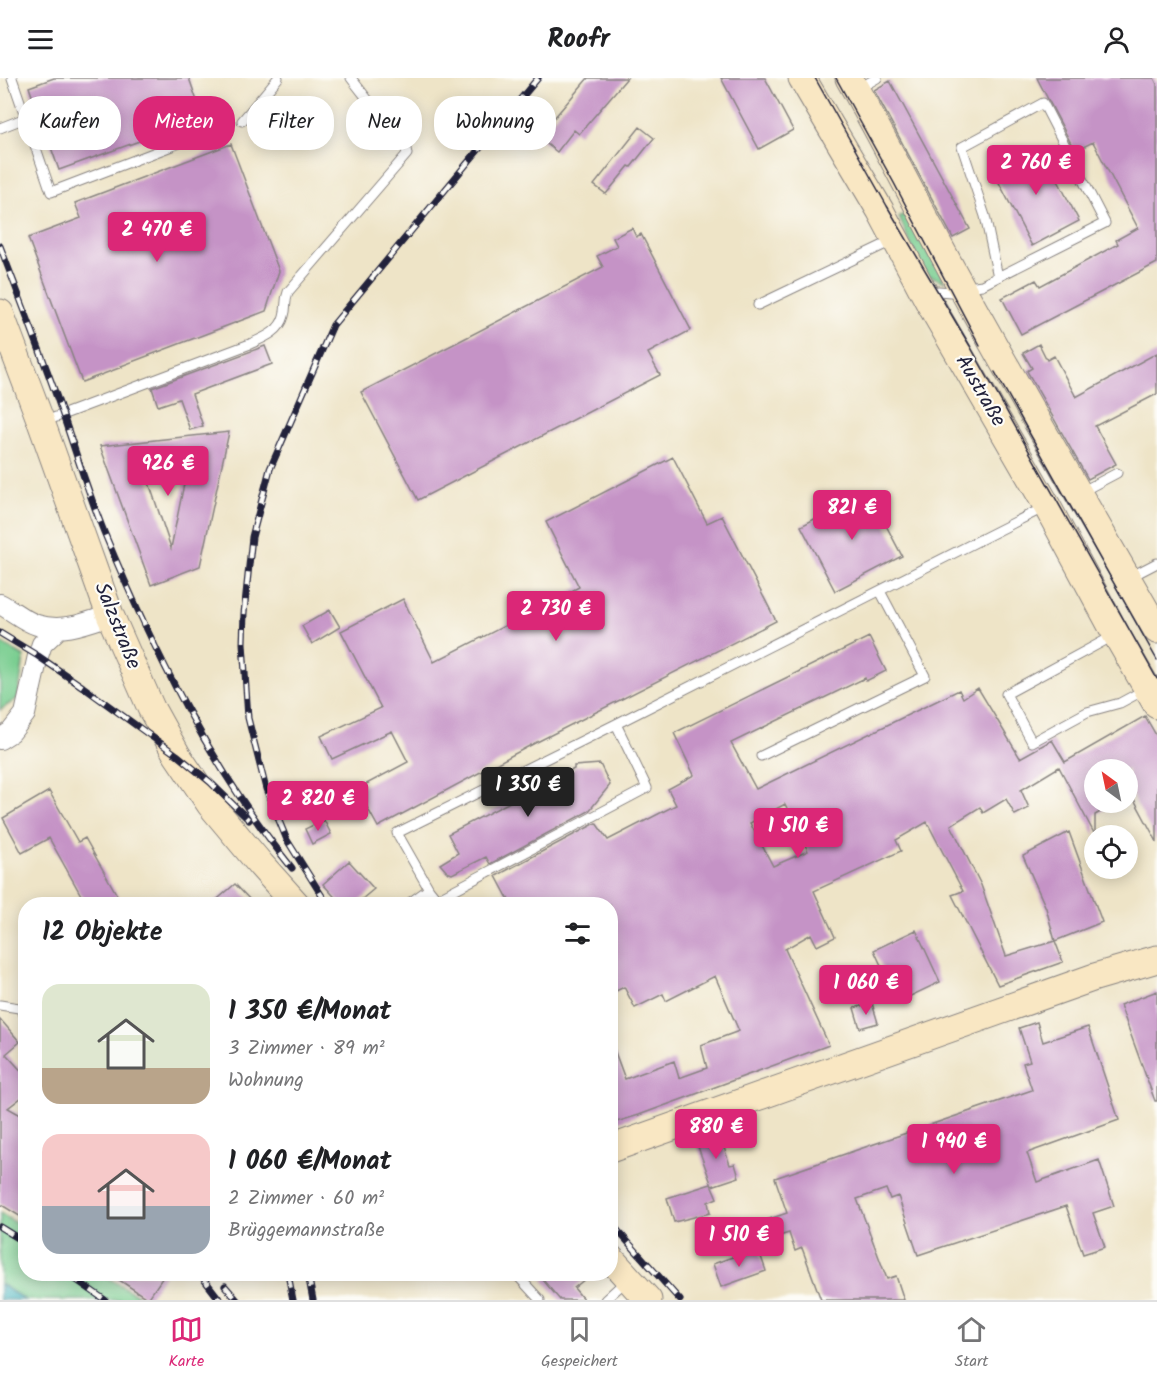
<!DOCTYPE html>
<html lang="de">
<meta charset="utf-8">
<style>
:root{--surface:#fff;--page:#f6f6f6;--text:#202124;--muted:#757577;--line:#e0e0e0;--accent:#db2777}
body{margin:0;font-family:Kalam,sans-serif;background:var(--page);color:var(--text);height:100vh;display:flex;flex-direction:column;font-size:22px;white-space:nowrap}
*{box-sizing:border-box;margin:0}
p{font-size:20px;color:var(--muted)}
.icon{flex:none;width:33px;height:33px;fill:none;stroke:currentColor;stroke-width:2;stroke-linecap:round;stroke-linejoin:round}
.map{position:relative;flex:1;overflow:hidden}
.drawer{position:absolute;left:18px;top:819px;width:600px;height:384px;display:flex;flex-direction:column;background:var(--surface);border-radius:24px;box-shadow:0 3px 15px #0003}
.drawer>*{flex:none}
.hud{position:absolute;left:18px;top:18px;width:600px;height:54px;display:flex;gap:12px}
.needle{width:39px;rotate:327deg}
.fabs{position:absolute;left:1084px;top:681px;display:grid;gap:12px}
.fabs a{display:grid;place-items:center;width:54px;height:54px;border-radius:50%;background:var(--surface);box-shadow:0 3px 15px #0003;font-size:30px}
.price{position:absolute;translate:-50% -51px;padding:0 14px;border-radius:6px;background:var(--accent);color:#fff;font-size:20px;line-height:39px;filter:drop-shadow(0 2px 3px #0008)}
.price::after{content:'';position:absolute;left:50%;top:36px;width:18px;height:14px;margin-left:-9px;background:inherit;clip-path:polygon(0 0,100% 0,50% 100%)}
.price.current{background:#222;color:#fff}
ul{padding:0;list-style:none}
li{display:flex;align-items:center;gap:18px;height:150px;padding:0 24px}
li span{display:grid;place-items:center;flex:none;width:168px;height:120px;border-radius:18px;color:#555}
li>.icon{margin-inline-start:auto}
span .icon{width:72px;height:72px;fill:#fffc;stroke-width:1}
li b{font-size:26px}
h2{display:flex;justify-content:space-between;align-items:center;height:72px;padding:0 24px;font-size:26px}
.chip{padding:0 21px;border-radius:24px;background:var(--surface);box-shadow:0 3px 15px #0003;font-size:21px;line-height:54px}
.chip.current{background:var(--accent);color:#fff}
header{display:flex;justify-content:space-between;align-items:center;height:78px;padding:0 24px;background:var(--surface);font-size:27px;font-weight:700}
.menu{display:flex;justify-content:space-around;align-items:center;height:84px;border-top:2px solid var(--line);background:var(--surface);font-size:16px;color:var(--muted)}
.menu a{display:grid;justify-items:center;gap:3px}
.menu .current{color:var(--accent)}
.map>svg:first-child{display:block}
</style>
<header><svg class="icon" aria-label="menu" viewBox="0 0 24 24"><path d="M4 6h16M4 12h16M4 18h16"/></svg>Roofr<svg class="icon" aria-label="person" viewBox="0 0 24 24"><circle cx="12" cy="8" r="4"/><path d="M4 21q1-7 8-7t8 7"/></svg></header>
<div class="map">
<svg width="1157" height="1222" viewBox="0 0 1157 1222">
<rect width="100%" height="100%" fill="#fdfcf7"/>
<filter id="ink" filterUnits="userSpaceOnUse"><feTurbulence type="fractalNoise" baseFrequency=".0167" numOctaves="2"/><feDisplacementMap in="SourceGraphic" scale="12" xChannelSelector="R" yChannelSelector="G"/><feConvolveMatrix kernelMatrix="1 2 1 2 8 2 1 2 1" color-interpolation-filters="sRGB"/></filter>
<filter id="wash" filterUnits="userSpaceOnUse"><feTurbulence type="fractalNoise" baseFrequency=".008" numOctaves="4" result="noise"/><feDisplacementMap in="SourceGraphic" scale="24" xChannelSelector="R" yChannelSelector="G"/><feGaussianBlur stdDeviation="1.35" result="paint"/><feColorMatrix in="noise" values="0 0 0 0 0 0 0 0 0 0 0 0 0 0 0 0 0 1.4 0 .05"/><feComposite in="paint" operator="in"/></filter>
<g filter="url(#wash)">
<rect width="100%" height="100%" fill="#eee4c7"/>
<path fill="#7ace91" stroke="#4e7866" stroke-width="1.5" d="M912,132l33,72 -14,-6 -6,2 -26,-61z
M0,564l24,15 -6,41 -18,12z
M0,1135l25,16 1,45h75l45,26h-121l-25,-16z"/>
<path fill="#43b2bd" stroke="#326a7c" stroke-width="1.5" d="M0,1206l25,16h-25z"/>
<g id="blocks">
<path fill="#c593c6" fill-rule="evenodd" d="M54,0h135l14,40 -144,52 -18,-51 3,-2v-6l-2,-4h-6l-7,-20z
M588,0h39l-48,56 -5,-4 -17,22 -19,-15z
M721,0h44l28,52 -34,19z
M1037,0h117l3,6v179l-136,71 -19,-36 34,-18 4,6 78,-42 -2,-4 22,-12 -45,-86 -18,9z
M890,3l80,148 -17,9 -79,-148z
M640,49l14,11 -23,29 -2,-1 -23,28 -12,-9z
M231,66l48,127 -13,40 -145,55 1,1 -40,15 -54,-144 53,-20 -6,-15z
M1040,68l39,75 -47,25 -39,-75z
M632,150l4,9 5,-3 50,96 -43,23 12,22 -242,125 -57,-108 242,-125 -6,-11 20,-10 -4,-8z
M1039,266l8,16 7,-4 22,41 81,-44v41l-62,32 21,38 -28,15 -61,-108 5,-3 -9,-15z
M265,268l7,18 -80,30 11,32 -13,4 -11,-31 -21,7 -6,-18z
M229,354l-29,134 -49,19 -51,-139zM187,391l-16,79 -25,-74z
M673,379l34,66 15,-7 54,105 -243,123 -155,83 -21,-38 51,-27 -16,-31 -60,28 -11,-23 60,-28 -40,-77 62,-32 31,63 121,-62 24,-13 -33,-65z
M868,413l34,65 -67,35 -34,-65z
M330,532l10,17 -28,17 -10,-18z
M869,559l17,34 -20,10 -1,-3 -134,65 25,46 203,-99 4,8 15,-10 42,70 32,-18 13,22 80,-46 12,21v105l-29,-54v-18h-33v32h23l-23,13v20l-36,-68 -38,23 8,18 -14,7 -9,-16 -23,14 -3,-6 -29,18 30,60 25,71 49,-15 8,21 -65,23 -46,-90 11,-4 -36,-69 -31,18 5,11 -87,40 21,46 -18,9 -6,-12 -26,15 44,96 -190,70 -29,9v-79l2,-1 13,35 49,-18 5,17 28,-10 -6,-23 38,-14 -24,-55 -49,25 -3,-7 -28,14 -11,-21 -14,7v-90h-99l-15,-28 100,-53 12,17 68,-35 -8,-16 26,-14 -20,-42zM785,726l23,47 -35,15 -23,-43z
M600,686l10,21 -21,26 -99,53 -4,-7 -34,17 -5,-2 -7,-8 18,-11 -10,-19 126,-65v-3z
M49,713l29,51 7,-4 37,66h-36l-37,-66 -27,15 -19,-35z
M324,742l7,14 -19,10 -7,-15z
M1069,754l33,90 -47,19 -9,-33 -23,-52z
M349,783l25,28 -18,15h-15l-18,-20z
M235,806l19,20h-42z
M916,852l24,52 -42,20 -24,-52z
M1157,913v110h-2l-35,-96z
M872,925l6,20 -18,5 -6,-20z
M0,941l20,23 -14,12 20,22v18l-18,14 18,10v102l-26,-16z
M1037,944l6,20 45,-15 31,93 -92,33 10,29 62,-22 15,46 -21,7 12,34 -22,7 -17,-48 -148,49 -20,-59 -8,3 -4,-10 -29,10 30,80 9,-3 8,24h-83l-19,-52 -7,3 -6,-18 -41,13 -5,-16 8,-2v-3l36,-12 -12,-35 257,-88 -9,-27 7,-2 -11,-33z
M719,1055l11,32 5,-1 4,13 -27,9 -16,-45z
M711,1106l6,14 -9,4 2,11 -36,9 -7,-24z
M758,1170l8,23 -45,16 -8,-23z
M110,1196h55l-17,25z
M550,1196h41l-17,14 10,12h-24l-17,-20z"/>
</g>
</g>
<g filter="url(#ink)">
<use href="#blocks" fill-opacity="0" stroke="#888381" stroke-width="1.5"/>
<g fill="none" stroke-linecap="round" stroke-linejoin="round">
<defs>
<path id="lane" d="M12,0l39,114 165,-63
M858,11l19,-11
M242,43l36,-43
M0,50l38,-15
M932,220l6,-7 13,1 10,-4 21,-3 123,-62 -62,-120 -81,44 23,69 13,61
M758,227l136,-65
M43,344l207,-78c13,-6 30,-12 34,-28 3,-9 0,-14 4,-24l119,-138 -1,-5 -55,-71
M1081,414l36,-19
M1130,499l27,-14
M1115,557l-109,59 26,48 55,-30 33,-9 26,-14
M761,678l164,-80 -45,-85
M429,811l-32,-56 219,-109
M408,826l21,-15 8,10 210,-111 -31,-64 429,-217
M0,927l19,3 7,8
M516,1196l24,26
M605,1222l23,-21"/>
<path id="street" d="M0,526c12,6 24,17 37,21 25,8 49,-2 73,-10
M0,661l11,-7 14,-18 13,-58 4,-12 16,-15"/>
<path id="secondary" d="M802,0l78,132 49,92 118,204 69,128 41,71
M849,0c40,70 75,142 114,212 63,114 129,227 194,340
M0,235l41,109 69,193 41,93 26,47 33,49 51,61 35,39
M610,1071l485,-172 62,-18
M610,1180l38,42"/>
</defs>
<use href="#lane" stroke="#888381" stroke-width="11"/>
<use href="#street" stroke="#888381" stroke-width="22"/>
<use href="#secondary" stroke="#888381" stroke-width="29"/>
<use href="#lane" stroke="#fff" stroke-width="9"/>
<use href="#street" stroke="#fff" stroke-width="20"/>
<use href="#secondary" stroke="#f9e7c3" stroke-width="27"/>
<path stroke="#22223b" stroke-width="1.5" d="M815,0l72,128 83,140 187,333
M836,0l58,105 86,163
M995,294l162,288"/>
<defs>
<path id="rail" d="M0,168c19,50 38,99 56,149 16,45 30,92 48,137 49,118 107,236 188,336
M0,555l38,23 45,31 94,68 33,27 39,38
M327,826l-40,-64 -21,-51 -18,-71 -5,-75 1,-30 8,-76 18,-68 63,-144 205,-247
M610,1144l70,78
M0,1149l26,16
M68,1196l37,26
M200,1196l20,26
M288,1196l5,26
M308,1196l5,26
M225,1208l12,14"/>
</defs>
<use href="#rail" stroke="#22223b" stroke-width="7"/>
<use href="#rail" stroke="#fdfcf7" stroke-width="4.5" stroke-dasharray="14" stroke-linecap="butt"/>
</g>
</g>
<g text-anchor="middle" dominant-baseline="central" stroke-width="4.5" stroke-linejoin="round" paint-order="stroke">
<g font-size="21" fill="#22223b" stroke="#fdfcf7">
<text transform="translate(980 313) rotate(60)">Austraße</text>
<text transform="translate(117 548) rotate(68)">Salzstraße</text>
</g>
</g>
</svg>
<div class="fabs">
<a><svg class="needle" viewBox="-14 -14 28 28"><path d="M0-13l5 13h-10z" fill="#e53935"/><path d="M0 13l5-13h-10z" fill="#757577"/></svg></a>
<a><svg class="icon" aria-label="locate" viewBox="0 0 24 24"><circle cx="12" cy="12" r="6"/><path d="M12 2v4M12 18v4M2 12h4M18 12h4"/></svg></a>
</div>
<b class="price" style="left:1036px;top:118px">2 760 €</b>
<b class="price" style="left:157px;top:185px">2 470 €</b>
<b class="price" style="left:168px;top:419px">926 €</b>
<b class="price" style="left:852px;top:463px">821 €</b>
<b class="price" style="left:556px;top:564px">2 730 €</b>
<b class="price current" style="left:528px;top:740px">1 350 €</b>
<b class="price" style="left:318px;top:754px">2 820 €</b>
<b class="price" style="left:798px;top:781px">1 510 €</b>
<b class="price" style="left:866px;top:938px">1 060 €</b>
<b class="price" style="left:716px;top:1082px">880 €</b>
<b class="price" style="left:954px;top:1097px">1 940 €</b>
<b class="price" style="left:739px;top:1190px">1 510 €</b>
<div class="hud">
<a class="chip">Kaufen</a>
<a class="chip current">Mieten</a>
<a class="chip">Filter</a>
<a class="chip">Neu</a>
<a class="chip">Wohnung</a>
</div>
<section class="drawer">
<h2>12 Objekte<svg class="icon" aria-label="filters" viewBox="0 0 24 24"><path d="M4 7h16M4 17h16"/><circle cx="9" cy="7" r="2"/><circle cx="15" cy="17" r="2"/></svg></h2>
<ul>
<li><span style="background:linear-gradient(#dfe7d0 70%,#b9a48a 0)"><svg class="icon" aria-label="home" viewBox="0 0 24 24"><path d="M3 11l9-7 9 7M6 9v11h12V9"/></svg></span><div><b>1 350 €/Monat</b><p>3 Zimmer · 89 m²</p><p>Wohnung</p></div></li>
<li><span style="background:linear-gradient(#f6c9c9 60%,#9aa5b1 0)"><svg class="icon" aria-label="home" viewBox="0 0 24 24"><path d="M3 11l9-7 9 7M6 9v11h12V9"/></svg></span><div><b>1 060 €/Monat</b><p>2 Zimmer · 60 m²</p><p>Brüggemannstraße</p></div></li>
</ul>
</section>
</div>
<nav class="menu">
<a class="current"><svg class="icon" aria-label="map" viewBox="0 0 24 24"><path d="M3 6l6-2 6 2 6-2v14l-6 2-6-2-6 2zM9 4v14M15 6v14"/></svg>Karte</a>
<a><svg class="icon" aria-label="saved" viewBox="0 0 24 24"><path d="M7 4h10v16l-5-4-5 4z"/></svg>Gespeichert</a>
<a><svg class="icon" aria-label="home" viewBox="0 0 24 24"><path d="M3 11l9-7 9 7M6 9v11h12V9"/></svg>Start</a>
</nav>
